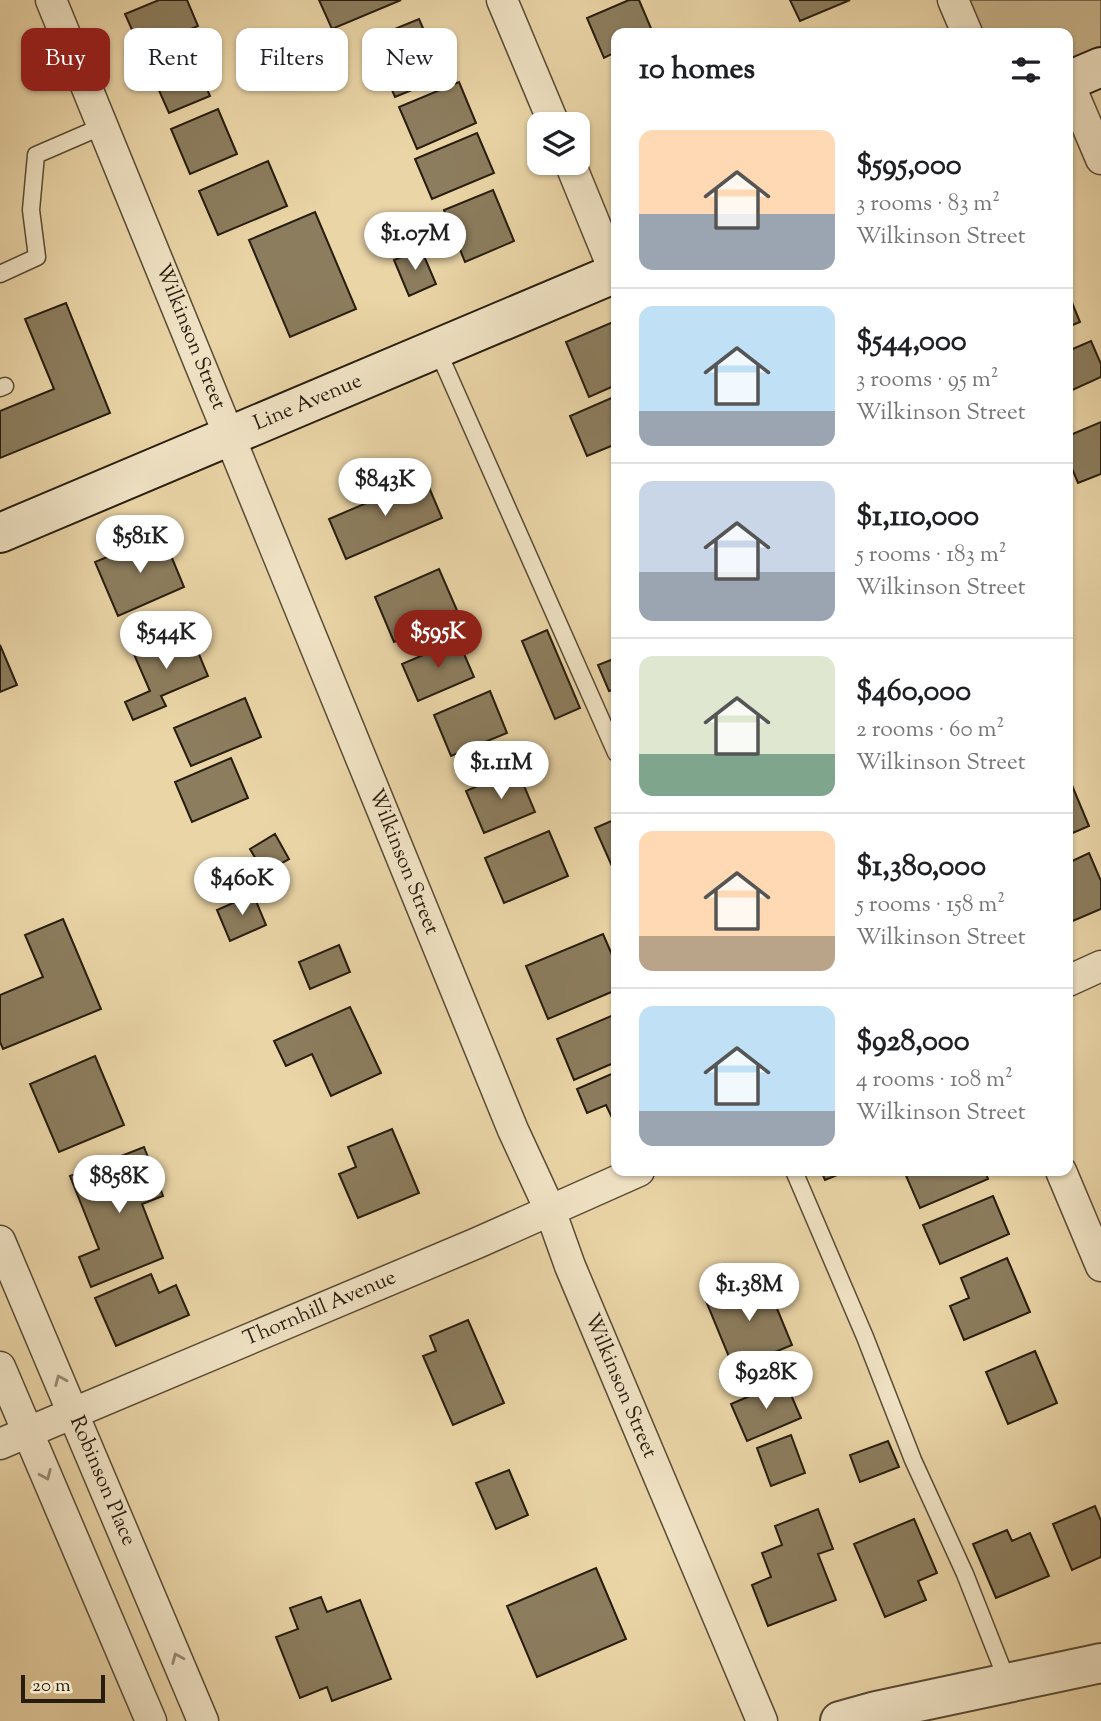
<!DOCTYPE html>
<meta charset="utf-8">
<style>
:root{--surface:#fff;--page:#f2f2f2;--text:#202124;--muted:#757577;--line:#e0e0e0;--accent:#8f2418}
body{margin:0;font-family:"Sorts Mill Goudy",serif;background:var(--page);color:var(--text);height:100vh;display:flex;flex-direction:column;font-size:26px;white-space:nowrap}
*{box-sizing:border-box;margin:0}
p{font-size:23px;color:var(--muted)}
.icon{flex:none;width:38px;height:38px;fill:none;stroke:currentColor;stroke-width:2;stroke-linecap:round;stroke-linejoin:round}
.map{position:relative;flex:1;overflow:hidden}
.panel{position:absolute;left:611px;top:28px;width:462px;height:1148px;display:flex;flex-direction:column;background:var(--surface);border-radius:14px;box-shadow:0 2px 5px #0004}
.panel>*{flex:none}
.top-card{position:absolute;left:21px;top:28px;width:485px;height:63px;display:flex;gap:14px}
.fabs{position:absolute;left:527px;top:112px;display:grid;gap:14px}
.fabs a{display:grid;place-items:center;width:63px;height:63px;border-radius:14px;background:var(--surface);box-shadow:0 2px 5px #0004;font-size:35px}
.scale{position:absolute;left:21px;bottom:18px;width:84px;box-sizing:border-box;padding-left:7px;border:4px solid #271d0f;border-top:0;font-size:19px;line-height:24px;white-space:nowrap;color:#271d0f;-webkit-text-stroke:5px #f1e4c6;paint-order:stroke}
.price{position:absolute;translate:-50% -60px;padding:0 16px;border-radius:24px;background:#fff;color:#222;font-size:23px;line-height:46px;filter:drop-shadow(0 2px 4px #0008)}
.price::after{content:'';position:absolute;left:50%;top:42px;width:21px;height:16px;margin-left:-10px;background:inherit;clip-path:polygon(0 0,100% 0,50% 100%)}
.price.on{background:var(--accent);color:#fff}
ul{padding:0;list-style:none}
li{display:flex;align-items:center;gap:21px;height:175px;padding:0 28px}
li+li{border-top:2px solid var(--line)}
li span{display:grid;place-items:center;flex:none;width:196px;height:140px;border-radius:14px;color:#555}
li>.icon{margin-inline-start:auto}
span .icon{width:84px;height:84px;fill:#fffc;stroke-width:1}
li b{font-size:30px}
h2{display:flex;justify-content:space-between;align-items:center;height:84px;padding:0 28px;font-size:30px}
.chip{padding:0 24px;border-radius:14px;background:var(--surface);box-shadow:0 2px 5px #0004;font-size:24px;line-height:63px}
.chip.on{background:var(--accent);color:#fff}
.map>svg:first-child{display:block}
</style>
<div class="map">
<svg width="1101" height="1721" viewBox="0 0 1101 1721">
<rect width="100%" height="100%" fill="#ead5a7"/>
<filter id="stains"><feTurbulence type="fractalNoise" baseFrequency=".00286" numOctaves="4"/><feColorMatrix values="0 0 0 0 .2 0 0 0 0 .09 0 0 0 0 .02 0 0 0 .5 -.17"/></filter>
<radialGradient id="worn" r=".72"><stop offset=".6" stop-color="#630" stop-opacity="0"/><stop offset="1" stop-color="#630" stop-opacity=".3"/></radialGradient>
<path fill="#c9b68d" stroke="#786a4e" stroke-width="2" d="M965,0h136v47l-33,15v-29h-89z"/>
<path fill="#8c7d5e" stroke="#271d0f" stroke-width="2" d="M159,0h28l11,26 -57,24 -16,-36z
M319,0h82l-69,29z
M629,0h10l14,33h-37v19l-12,6 -17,-40z
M790,0h60l-50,21z
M419,19l25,58 -49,20 -25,-58z
M190,50l20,46 -41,17 -20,-45z
M459,82l17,41 -59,26 -18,-42z
M218,109l19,45 -47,20 -19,-45z
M477,133l17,40 -62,26 -17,-40z
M268,161l19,45 -69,29 -19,-44z
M493,190l21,51 -49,21 -21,-52z
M315,212l41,97 -66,28 -41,-97z
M421,249l15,35 -27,12 -15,-36z
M1068,293l12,29 -12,5z
M66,303l44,110 -110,45v-47l54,-22 -29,-70z
M613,322l3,8v55l-27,12 -23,-55z
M1091,341l10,23v13l-33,15v-41z
M616,396v48l-29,12 -17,-40z
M1101,422v52l-23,9 -10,-24v-23z
M425,478l17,40 -96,41 -17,-40z
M162,534l22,53 -66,29 -23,-54z
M439,569l20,46 -65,27 -19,-45z
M188,628l20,48 -47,20 5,10 -33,14 -8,-18 25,-11 -17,-39z
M547,630l33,78 -25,11 -33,-78z
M458,640l16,37 -56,24 -16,-37z
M0,645l17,40 -17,7z
M616,658v31l-7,2 -11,-26z
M490,691l17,42 -56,23 -17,-41z
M245,698l16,39 -70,29 -17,-38z
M231,758l17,40 -56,24 -17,-40z
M517,769l18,43 -51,21 -18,-42z
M1071,783l18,43 -21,9v-50z
M616,819v53l-1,1 -20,-45z
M549,831l19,45 -64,27 -19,-45z
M275,834l14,25 -25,14 -14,-24z
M1089,853l12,28v28l-33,14v-60z
M253,894l13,31 -36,16 -13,-31z
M63,919l38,90 -98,40 -3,-7v-47l43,-18 -18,-42z
M603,934l13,30v26l-68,29 -22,-53z
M339,945l11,27 -40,17 -11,-27z
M350,1007l31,66 -50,23 -19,-42 -26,12 -12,-25z
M616,1014v48l-42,18 -17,-41z
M95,1056l29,69 -65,27 -29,-68z
M616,1072v54l-10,-21 -19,8 -10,-24z
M392,1129l27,64 -61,25 -19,-44 17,-7 -8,-20z
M144,1147l19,49 -21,8 21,54 -72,29 -12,-30 20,-8 -29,-73z
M821,1171h26l-22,9z
M904,1171h81l3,8 -68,29z
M993,1196l16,38 -69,30 -17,-39z
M1007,1258l23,54 -66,28 -14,-34 19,-8 -8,-20z
M151,1274l8,19 17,-8 13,30 -73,31 -21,-48z
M764,1277l28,68 -58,24 -28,-68z
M468,1320l36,83 -51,22 -30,-69 13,-5 -6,-15z
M1035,1351l22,52 -49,21 -22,-52z
M785,1381l16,37 -54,23 -16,-37z
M791,1435l14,38 -34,13 -14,-38z
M888,1441l11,26 -39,15 -10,-27z
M509,1470l19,45 -32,14 -20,-46z
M1095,1506l6,15v36l-29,13 -19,-46z
M818,1509l15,40 -15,5 18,46 -68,26 -16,-41 19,-8 -9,-24 20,-8 -7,-19z
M914,1519l23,54 -19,8 8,19 -41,17 -31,-73z
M1007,1530l5,11 18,-8 19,43 -53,22 -23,-54z
M596,1568l30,71 -89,38 -30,-71z
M321,1597l6,15 33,-12 31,79 -59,22 -5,-14 -27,11 -24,-61 22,-8 -8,-21z"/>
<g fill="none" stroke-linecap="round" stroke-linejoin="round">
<defs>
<path id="service" d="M0,274l37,-17 -6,-47 5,-55 67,-29
M437,349l179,404
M0,388l5,-2
M794,1171l71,166 48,123 52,114 43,109"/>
<path id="minor" d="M51,0l462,1130 37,80 20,56 192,455
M502,0l52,124
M953,0l14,33
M1068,81l33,78
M570,163l45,110
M1068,981l33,-15
M1061,1171l40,95
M0,1241l203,480
M0,1367l151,354
M0,1444l477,-201 162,-72"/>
<path id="tertiary" d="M840,1721l36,-10 225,-48"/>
<path id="secondary" d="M1068,81l33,-14
M0,533l616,-260"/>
</defs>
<use href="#service" stroke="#584b35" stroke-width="19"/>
<use href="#minor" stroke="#584b35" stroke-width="33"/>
<use href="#tertiary" stroke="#584b35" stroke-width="42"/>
<use href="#secondary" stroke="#271d0f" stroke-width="42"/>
<use href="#service" stroke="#f1e4c6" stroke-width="16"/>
<use href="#minor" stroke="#f1e4c6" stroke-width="30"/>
<use href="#tertiary" stroke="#f1e4c6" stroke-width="38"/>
<use href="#secondary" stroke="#f1e4c6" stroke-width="38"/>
</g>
<defs><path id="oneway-chevron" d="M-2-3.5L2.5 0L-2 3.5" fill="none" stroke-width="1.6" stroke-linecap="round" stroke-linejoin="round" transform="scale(1.75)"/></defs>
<g stroke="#968a74">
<use href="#oneway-chevron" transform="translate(60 1380) rotate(-113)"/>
<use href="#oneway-chevron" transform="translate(46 1475) rotate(67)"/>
<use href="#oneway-chevron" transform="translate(177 1658) rotate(-113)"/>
</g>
<g text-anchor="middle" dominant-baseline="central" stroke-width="6" stroke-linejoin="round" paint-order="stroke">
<g font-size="21" fill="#271d0f" stroke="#f1e4c6">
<text transform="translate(190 337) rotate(68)">Wilkinson Street</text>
<text transform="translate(308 403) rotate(-23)">Line Avenue</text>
<text transform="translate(403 862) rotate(68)">Wilkinson Street</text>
<text transform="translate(320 1309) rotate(-23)">Thornhill Avenue</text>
<text transform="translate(620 1386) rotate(67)">Wilkinson Street</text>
<text transform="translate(102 1481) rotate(67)">Robinson Place</text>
</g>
</g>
<rect width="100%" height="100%" filter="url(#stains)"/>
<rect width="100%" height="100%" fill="url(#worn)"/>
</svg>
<div class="fabs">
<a><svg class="icon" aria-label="layers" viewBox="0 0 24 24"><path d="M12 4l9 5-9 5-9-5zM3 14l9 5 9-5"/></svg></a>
</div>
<div class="scale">20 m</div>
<b class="price" style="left:415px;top:272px">$1.07M</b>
<b class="price" style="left:385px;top:518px">$843K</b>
<b class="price" style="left:140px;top:575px">$581K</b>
<b class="price on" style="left:438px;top:670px">$595K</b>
<b class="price" style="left:166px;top:671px">$544K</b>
<b class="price" style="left:501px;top:801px">$1.11M</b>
<b class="price" style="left:242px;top:917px">$460K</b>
<b class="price" style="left:119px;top:1215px">$858K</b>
<b class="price" style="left:749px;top:1323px">$1.38M</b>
<b class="price" style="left:766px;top:1411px">$928K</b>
<div class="top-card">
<a class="chip on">Buy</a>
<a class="chip">Rent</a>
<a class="chip">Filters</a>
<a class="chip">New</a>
</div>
<section class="panel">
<h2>10 homes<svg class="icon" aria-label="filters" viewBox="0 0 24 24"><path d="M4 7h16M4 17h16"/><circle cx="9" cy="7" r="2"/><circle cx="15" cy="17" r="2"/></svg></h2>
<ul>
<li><span style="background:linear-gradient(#ffd9b3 60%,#9aa5b1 0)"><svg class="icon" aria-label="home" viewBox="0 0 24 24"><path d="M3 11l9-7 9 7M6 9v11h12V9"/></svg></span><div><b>$595,000</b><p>3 rooms · 83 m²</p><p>Wilkinson Street</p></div></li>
<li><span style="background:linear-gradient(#bfe0f5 75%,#9aa5b1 0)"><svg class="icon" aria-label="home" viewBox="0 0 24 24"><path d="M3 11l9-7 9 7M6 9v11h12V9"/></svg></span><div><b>$544,000</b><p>3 rooms · 95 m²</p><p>Wilkinson Street</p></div></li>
<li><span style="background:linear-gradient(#c9d6e8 65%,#9aa5b1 0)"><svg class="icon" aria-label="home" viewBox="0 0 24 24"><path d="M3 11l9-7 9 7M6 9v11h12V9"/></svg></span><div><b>$1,110,000</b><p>5 rooms · 183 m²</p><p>Wilkinson Street</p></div></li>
<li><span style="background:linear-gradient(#dfe7d0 70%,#7fa58c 0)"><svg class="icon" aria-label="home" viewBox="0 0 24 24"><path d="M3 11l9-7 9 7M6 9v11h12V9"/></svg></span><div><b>$460,000</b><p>2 rooms · 60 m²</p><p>Wilkinson Street</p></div></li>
<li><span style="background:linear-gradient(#ffd9b3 75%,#b9a48a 0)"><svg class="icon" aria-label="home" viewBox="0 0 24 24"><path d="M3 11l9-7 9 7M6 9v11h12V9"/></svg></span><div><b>$1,380,000</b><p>5 rooms · 158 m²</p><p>Wilkinson Street</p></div></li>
<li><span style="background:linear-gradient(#bfe0f5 75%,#9aa5b1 0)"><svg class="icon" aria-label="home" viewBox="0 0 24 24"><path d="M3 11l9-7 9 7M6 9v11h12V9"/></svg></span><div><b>$928,000</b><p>4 rooms · 108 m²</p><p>Wilkinson Street</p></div></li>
</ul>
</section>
</div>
